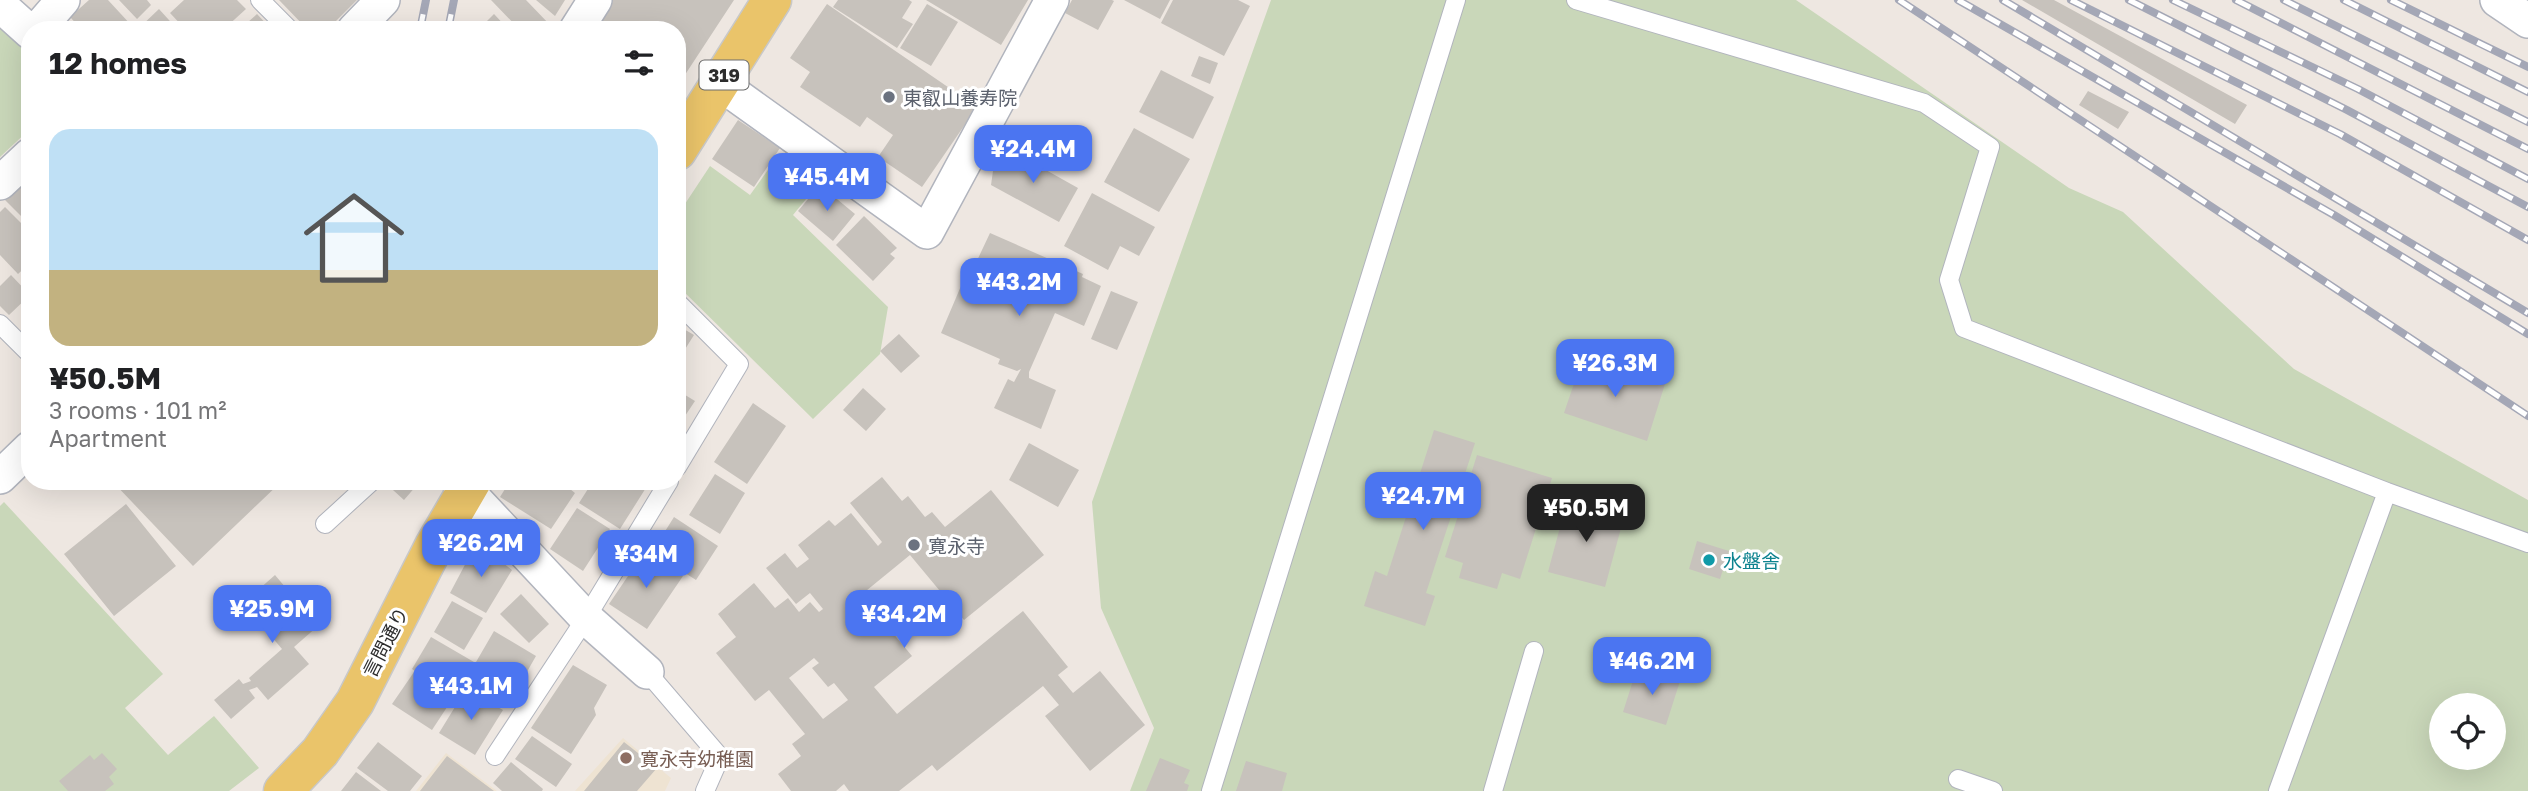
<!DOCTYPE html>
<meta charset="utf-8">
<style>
:root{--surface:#fff;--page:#f2f2f2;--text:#202124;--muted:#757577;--line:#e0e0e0;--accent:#4b75f1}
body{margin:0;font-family:"Golos Text","Noto Sans JP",sans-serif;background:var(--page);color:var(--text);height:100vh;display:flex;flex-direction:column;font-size:26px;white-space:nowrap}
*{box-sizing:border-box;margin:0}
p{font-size:23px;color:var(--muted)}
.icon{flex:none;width:38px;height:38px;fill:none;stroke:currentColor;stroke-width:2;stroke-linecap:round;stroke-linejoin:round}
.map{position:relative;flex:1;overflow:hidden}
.details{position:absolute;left:21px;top:21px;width:665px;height:469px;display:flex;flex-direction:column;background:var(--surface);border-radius:28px;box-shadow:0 7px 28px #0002}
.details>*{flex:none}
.fabs{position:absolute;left:2429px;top:693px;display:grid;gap:14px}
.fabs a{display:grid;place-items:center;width:77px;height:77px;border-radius:50%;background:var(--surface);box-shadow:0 7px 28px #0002;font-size:35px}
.price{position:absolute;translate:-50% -60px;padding:0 16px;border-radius:14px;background:var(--accent);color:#fff;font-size:23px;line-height:46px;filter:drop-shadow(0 2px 4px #0008)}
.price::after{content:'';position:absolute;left:50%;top:42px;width:21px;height:16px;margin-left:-10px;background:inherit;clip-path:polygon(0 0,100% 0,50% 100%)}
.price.on{background:#222;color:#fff}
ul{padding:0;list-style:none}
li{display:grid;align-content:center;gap:14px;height:371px;padding:0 28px}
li+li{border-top:2px solid var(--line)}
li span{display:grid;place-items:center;height:217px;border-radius:21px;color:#555}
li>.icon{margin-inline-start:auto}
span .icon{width:126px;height:126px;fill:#fffc;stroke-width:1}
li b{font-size:30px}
h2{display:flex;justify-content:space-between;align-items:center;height:84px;padding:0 28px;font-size:30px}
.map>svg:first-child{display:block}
</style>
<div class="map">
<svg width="2528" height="791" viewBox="0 0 2528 791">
<rect width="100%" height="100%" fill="#eee7e1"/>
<path fill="#eee3d2" d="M623,738l48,40 -6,13h-90z
M446,753l51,38h-81z"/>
<path fill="#c9d7b9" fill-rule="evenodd" d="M1271,0h525l273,188 54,24 171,157 234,131v291h-1398l24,-63 -53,-120 -9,-106zM2441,705h53v53h-53z
M0,19l30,29v81l-30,28z
M780,153l40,29 -27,33 95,92 -8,47 -67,65 -136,-134v-69l33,-50 40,29z
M4,502l159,172 -38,34 43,47 46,-39 45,52 -30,23h-229v-285z"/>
<path fill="#c7c2bc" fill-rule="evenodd" d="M89,0h19l24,26 -4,4h-46l-12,-13z
M119,0h28l4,5 -14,14z
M184,0h53l9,9 -22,20 -5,-5 -5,6h-28l-16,-17z
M279,0h78l-30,30h-19z
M491,0h35l25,26 -4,4h-27z
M536,0h29l-10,16z
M612,0h122l-57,87v-57h-84z
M838,0h71l3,2 -10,16 11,6 -16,24 -64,-41z
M926,0h102l-27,45z
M1072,0h40l2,1 -16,29 -33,-17z
M1124,0h46l-10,19z
M1173,0h65l12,6 -26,50 -63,-33z
M2022,0h32l193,105 -12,19z
M827,4l150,103 -55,80 -44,-30 15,-22 -26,-18 -7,10 -60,-40 10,-15 -20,-14z
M927,4l31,18 -27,44 -31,-18z
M159,9l19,21h-41z
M257,14l15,16h-33z
M494,14l15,16h-31z
M1199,56l19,7 -8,21 -19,-8z
M1161,70l53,27 -21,42 -54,-27z
M2088,91l41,21 -11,17 -39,-24z
M738,120l42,28 -26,39 -42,-28z
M1134,128l56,31 -31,53 -55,-30z
M1010,150l68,38 -19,34 -68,-37 3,-21z
M22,180l8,8v37l-27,-27z
M820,185l35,29 -22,27 -35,-30z
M1092,193l63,34 -16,29 -19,-10 -12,24 -44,-24z
M5,207l25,25v31l-12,11 -18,-19v-43z
M864,216l33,32 -7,6 5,4 -22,23 -37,-36z
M990,233l93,41 -1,3 19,9 -17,40 -29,-13 -26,59v6l27,12 -15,39 -47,-21 14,-29 6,3 7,-13 -4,2 -19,-7 2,-5 -59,-26 20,-47 18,8 4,-10 -6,-2 5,-12 -8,-3z
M11,275l19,20 -21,20 -9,-9v-20z
M1111,291l27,11 -21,48 -26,-11z
M677,325l17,10 -17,27z
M899,334l21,22 -19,17 -21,-22z
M1583,357l82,27 -18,57 -83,-28z
M863,388l23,21 -20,22 -23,-21z
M677,390l18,11 -18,27z
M753,403l33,23 -39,58 -33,-22z
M1434,430l41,13 -49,150 9,3 -10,30 -61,-20 11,-35 12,5z
M1029,443l50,27 -21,37 -49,-27z
M1477,455l75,23 -32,101 -18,-6 -5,16 -38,-11 4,-15 -18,-6z
M715,474l30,19 -25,41 -31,-19z
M882,477l20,24 6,-5 17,21 7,-5 13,15 46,-37 53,65 -80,65 -54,-65 -49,40 51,61 -38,31 23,27 126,-103 45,56 -10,8 15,18 27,-22 45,54 -55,46 -45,-55 14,-11 -16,-19 -106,85 -5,-6 -33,26h-50l-5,-7 -8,7h-45l-13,-17 23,-18 -9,-12 13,-10 -36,-44 -14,11 -39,-48 20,-16 -18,-23 36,-31 21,25 13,-10 11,14 11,-10 9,10 4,-3 -13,-16 -14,11 -30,-36 19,-15 12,15 12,-9 -11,-14 31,-25 6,6 16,-13 27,33 4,-4 -32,-39zM814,658l5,5 -7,5 16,19 6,-4 14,17 -25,19 -34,-41z
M112,481h170l-89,85z
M383,481h30l4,4 -13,15z
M510,481h50l15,12 -24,36 -51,-32z
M593,481h54l2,2 -29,46 -41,-26z
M1567,501l57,16 -19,70 -57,-15z
M126,504l50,62 -62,50 -50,-62z
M577,508l33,21 -27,42 -33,-22z
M674,517l44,29 -22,34 -44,-28z
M1697,541l32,10 -9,28 -31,-10z
M477,542l35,28 -26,43 -36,-20z
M645,551l38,25 -36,53 -38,-25z
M275,575l43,51 -24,21 15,17 -41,36 -11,-13 -8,3 6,8 -24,21 -17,-19 25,-21 4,5 8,-3 -2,-3 33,-29 -39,-46z
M521,594l28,30 -20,19 -29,-29z
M452,601l31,17 -19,32 -30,-18z
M494,631l42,25 -28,49 -43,-24z
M431,637l43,25 -20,33 -42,-26z
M573,665l34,20 -13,23 2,7 -25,39 -40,-26z
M1637,668l43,13 -14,44 -43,-13z
M414,672l39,26 -21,32 -40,-26z
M466,689l37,21 -28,45 -36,-22z
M532,736l40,28 -16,23 -41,-28z
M378,742l44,34 -12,15h-22l-31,-23z
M624,742l33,26 -20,23h-53z
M102,753l15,16 -8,8 5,7 -9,7h-37l-9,-10 31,-26 4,5z
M447,756l47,35h-74z
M1160,758l30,12 -6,13 5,2 -2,6h-41z
M1246,761l41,12 -5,18h-46z
M511,762l32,27 -1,2h-40l-9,-8z
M356,772l25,19h-40z"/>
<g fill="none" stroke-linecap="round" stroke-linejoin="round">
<defs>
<path id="service" d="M260,0l30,30
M1576,0l348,103 66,44 -41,133 15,48 423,164 141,51
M677,302l62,62 -62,103
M0,324l30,30
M325,524l47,-43
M647,672l73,85 -15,34
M495,756l91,-138 83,-137
M1958,779l35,12
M1211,791l245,-791
M1493,791l41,-140
M2278,791l109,-299"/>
<path id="minor" d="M2497,0l31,21
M0,5l30,27
M37,30l26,-30
M354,30l29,-30
M576,30l19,-30
M719,83l208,149 125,-232
M0,183l30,-28
M0,477l30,-29
M458,481l128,137 61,54"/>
<path id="primary" d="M677,151l95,-151
M283,791l37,-39 35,-50 79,-156 38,-65"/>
</defs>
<use href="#service" stroke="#b1b4bd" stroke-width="20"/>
<use href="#minor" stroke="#b1b4bd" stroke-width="36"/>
<use href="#primary" stroke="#c8c8c8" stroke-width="41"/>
<use href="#service" stroke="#fff" stroke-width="18"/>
<use href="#minor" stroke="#fff" stroke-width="33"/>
<use href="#primary" stroke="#eac46a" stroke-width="38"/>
<defs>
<path id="rail" d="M1899,0l629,416
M1958,0l376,215 194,119
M2003,0l525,313
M2071,0l269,134 188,106
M2129,0l218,110 181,97
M2173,0l185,89 170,90
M2236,0l292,149
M2284,0l244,122
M2344,0l184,92
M2391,0l137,67
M420,30l6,-30
M448,30l6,-30"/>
</defs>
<use href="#rail" stroke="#a4a7b6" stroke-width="8"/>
<use href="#rail" stroke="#fff" stroke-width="5" stroke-dasharray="16" stroke-linecap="butt"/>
</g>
<g fill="#6b7280" stroke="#fff" stroke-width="2.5">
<circle cx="889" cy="97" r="7"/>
<circle cx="914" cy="545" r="7"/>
</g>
<circle fill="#0f9aa8" stroke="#fff" stroke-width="2.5" cx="1709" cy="560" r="7"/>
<circle fill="#8d6e63" stroke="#fff" stroke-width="2.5" cx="626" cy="758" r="7"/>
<g text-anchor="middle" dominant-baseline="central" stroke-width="6" stroke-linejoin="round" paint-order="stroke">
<rect fill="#fff" stroke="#6c6c6c" stroke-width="2" x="699.5" y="60.5" width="49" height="29" rx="5"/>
<g font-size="18" font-weight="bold" fill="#2d2d2d">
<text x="724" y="75">319</text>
</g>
<g font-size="19" fill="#5b616d" stroke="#fff" text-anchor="start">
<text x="903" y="97">東叡山養寿院</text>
<text x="928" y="545">寛永寺</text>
</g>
<g font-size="19" fill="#0d838f" stroke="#fff" text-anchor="start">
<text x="1723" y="560">水盤舎</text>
</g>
<g font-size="19" fill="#2d2d2d" stroke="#fff">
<text transform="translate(385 642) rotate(-63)">言問通り</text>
</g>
<g font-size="19" fill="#785e54" stroke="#fff" text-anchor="start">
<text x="640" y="758">寛永寺幼稚園</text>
</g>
</g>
</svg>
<div class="fabs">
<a><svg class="icon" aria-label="locate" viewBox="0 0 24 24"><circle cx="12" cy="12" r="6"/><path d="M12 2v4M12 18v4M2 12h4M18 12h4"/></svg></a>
</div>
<b class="price" style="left:1033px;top:185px">¥24.4M</b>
<b class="price" style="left:827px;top:213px">¥45.4M</b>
<b class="price" style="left:1019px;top:318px">¥43.2M</b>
<b class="price" style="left:1615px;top:399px">¥26.3M</b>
<b class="price" style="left:1423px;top:532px">¥24.7M</b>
<b class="price on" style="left:1586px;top:544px">¥50.5M</b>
<b class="price" style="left:481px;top:579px">¥26.2M</b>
<b class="price" style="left:646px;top:590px">¥34M</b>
<b class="price" style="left:272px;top:645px">¥25.9M</b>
<b class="price" style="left:904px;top:650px">¥34.2M</b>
<b class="price" style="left:1652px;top:697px">¥46.2M</b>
<b class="price" style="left:471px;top:722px">¥43.1M</b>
<section class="details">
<h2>12 homes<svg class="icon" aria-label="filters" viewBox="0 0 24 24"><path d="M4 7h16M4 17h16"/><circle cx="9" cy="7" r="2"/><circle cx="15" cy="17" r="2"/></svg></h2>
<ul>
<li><span style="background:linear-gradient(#bfe0f5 65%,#c2b280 0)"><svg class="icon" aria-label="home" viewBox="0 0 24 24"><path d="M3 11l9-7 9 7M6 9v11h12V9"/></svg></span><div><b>¥50.5M</b><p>3 rooms · 101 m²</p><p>Apartment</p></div></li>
</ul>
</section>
</div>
